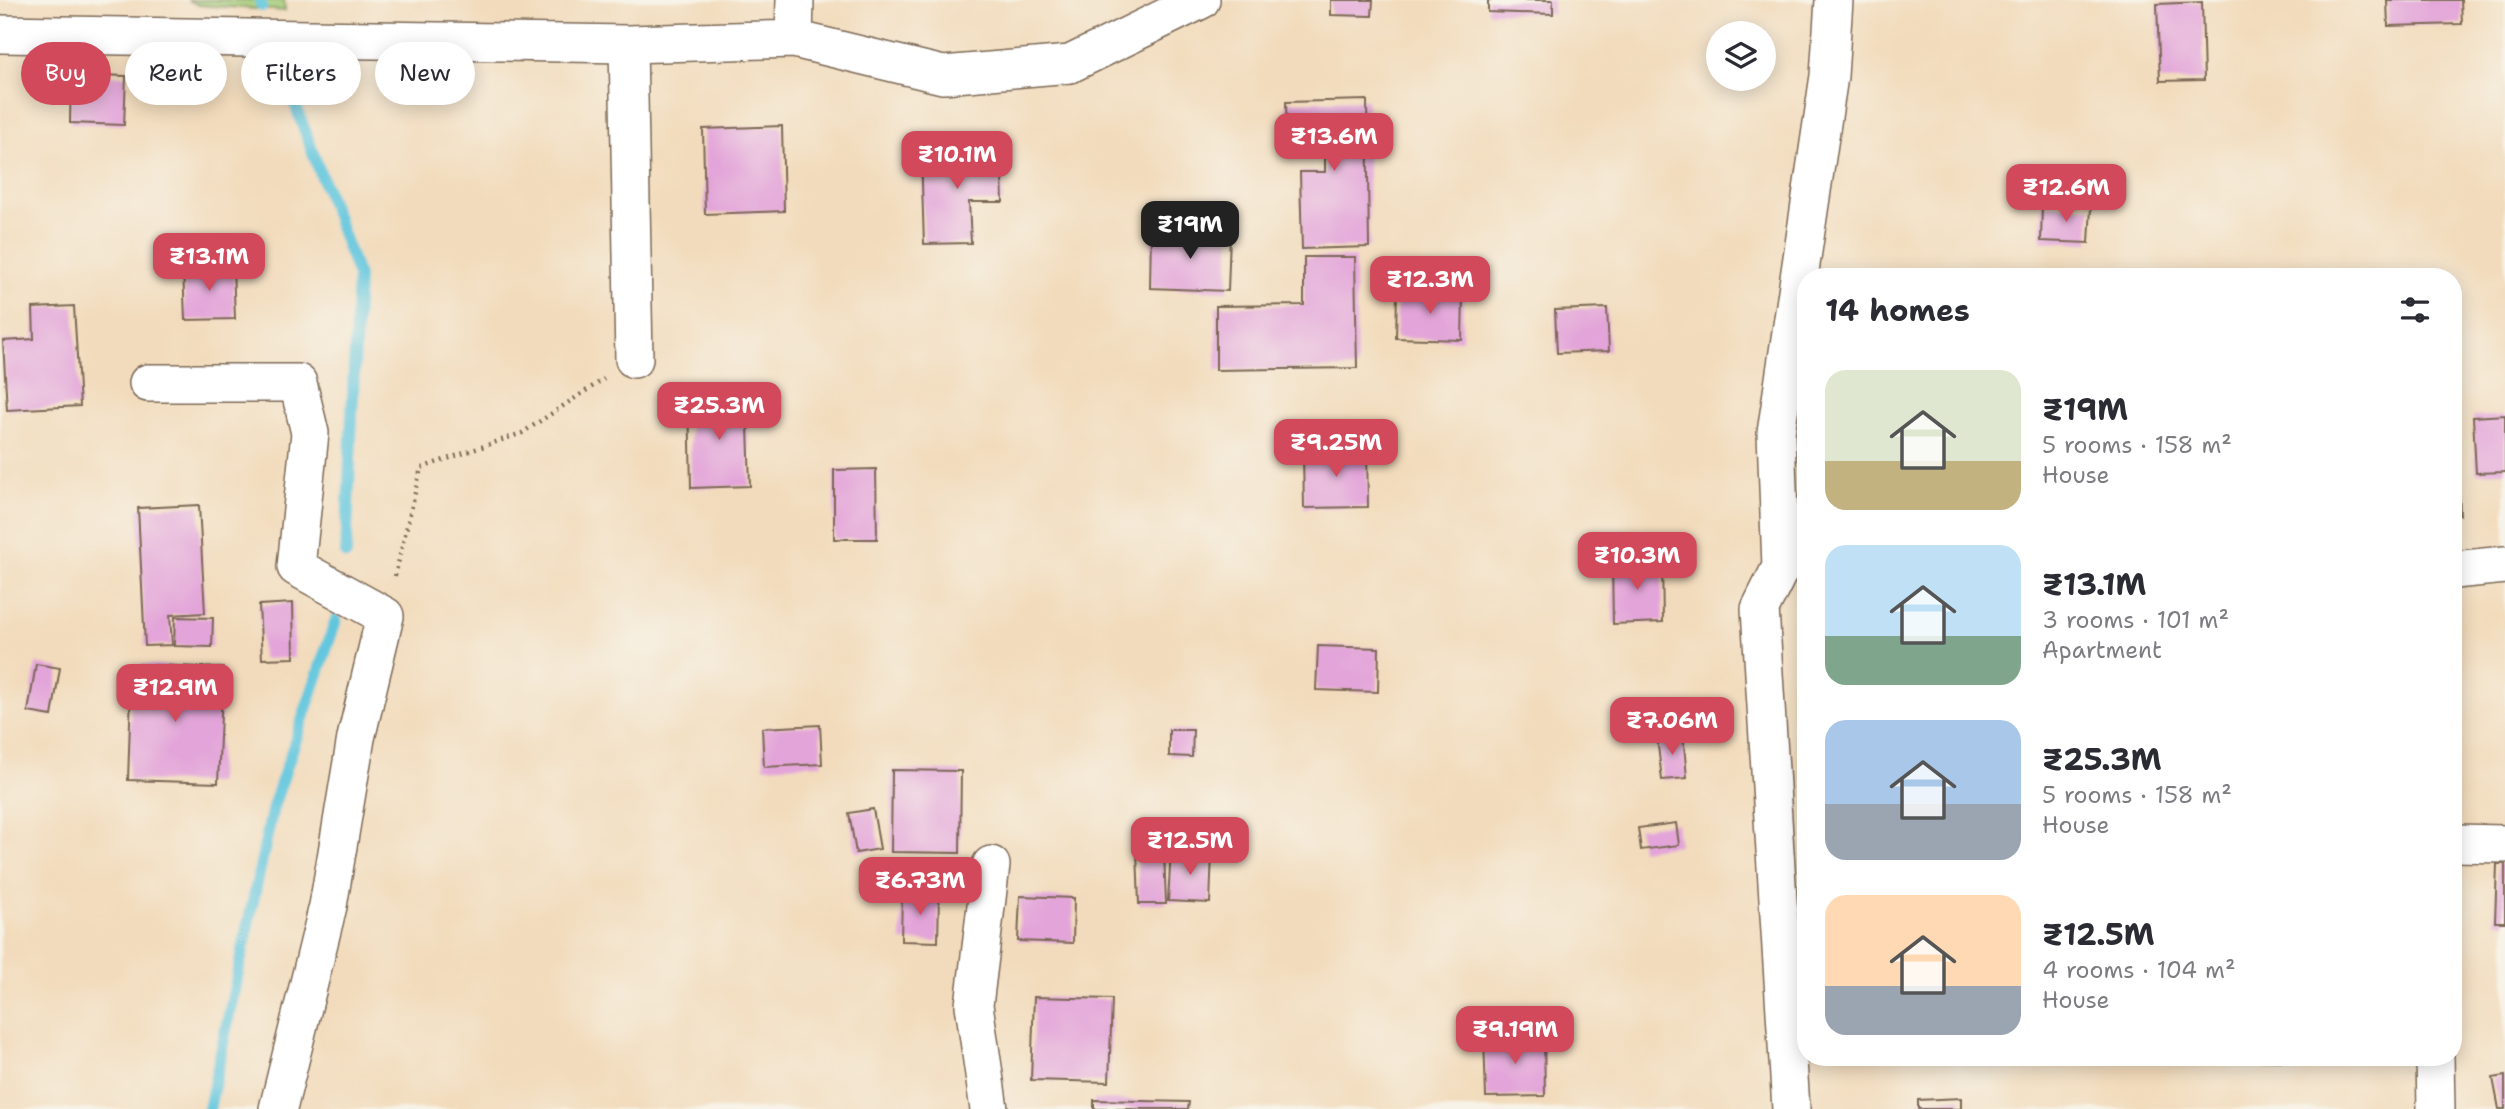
<!DOCTYPE html>
<meta charset="utf-8">
<style>
:root{--surface:#fff;--page:#f2f2f3;--text:#2b2b33;--muted:#7c7c81;--accent:#d1495b}
body{margin:0;font-family:"Shantell Sans",sans-serif;background:var(--page);color:var(--text);height:100vh;display:flex;flex-direction:column;font-size:26px;white-space:nowrap}
*{box-sizing:border-box;margin:0}
p{font-size:23px;color:var(--muted)}
.icon{flex:none;width:38px;height:38px;fill:none;stroke:currentColor;stroke-width:2;stroke-linecap:round;stroke-linejoin:round}
.map{position:relative;flex:1;overflow:hidden}
.side{position:absolute;left:1797px;top:268px;width:665px;height:798px;display:flex;flex-direction:column;background:var(--surface);border-radius:28px;box-shadow:0 4px 18px #0003}
.side>*{flex:none}
.banner{position:absolute;left:21px;top:42px;width:665px;height:63px;display:flex;gap:14px}
.controls{position:absolute;left:1706px;top:21px;display:grid;gap:14px}
.controls a{display:grid;place-items:center;width:70px;height:70px;border-radius:50%;background:var(--surface);box-shadow:0 4px 18px #0003;font-size:35px}
.price{position:absolute;translate:-50% -60px;padding:0 16px;border-radius:14px;background:var(--accent);color:#fff;font-size:23px;line-height:46px;filter:drop-shadow(0 2px 4px #0008)}
.price::after{content:'';position:absolute;left:50%;top:42px;width:21px;height:16px;margin-left:-10px;background:inherit;clip-path:polygon(0 0,100% 0,50% 100%)}
.price.selected{background:#222;color:#fff}
ul{padding:0;list-style:none}
li{display:flex;align-items:center;gap:21px;height:175px;padding:0 28px}
li span{display:grid;place-items:center;flex:none;width:196px;height:140px;border-radius:21px;color:#555}
li>.icon{margin-inline-start:auto}
span .icon{width:84px;height:84px;fill:#fffc;stroke-width:1}
li b{font-size:30px}
h2{display:flex;justify-content:space-between;align-items:center;height:84px;padding:0 28px;font-size:30px}
.pill{padding:0 24px;border-radius:32px;background:var(--surface);box-shadow:0 4px 18px #0003;font-size:24px;line-height:63px}
.pill.selected{background:var(--accent);color:#fff}
.map>svg:first-child{display:block}
</style>
<div class="map">
<svg width="2505" height="1109" viewBox="0 0 2505 1109">
<rect width="100%" height="100%" fill="#f7f3e8"/>
<filter id="ink" filterUnits="userSpaceOnUse"><feTurbulence type="fractalNoise" baseFrequency=".0143" numOctaves="2"/><feDisplacementMap in="SourceGraphic" scale="14" xChannelSelector="R" yChannelSelector="G"/><feConvolveMatrix kernelMatrix="1 2 1 2 8 2 1 2 1" color-interpolation-filters="sRGB"/></filter>
<filter id="wash" filterUnits="userSpaceOnUse"><feTurbulence type="fractalNoise" baseFrequency=".00686" numOctaves="4" result="noise"/><feDisplacementMap in="SourceGraphic" scale="28" xChannelSelector="R" yChannelSelector="G"/><feGaussianBlur stdDeviation="1.57" result="paint"/><feColorMatrix in="noise" values="0 0 0 0 0 0 0 0 0 0 0 0 0 0 0 0 0 1.4 0 .05"/><feComposite in="paint" operator="in"/></filter>
<g filter="url(#wash)">
<rect width="100%" height="100%" fill="#f2dbbc"/>
<path fill="#a2cb76" stroke="#6e7a4a" stroke-width="2" d="M188,0h96l1,11 -86,-6z"/>
<g fill="none" stroke-linecap="round" stroke-linejoin="round">
<path stroke="#60c6de" stroke-width="12" d="M260,0l2,6
M283,71l75,205 -12,278
M209,1109l64,-302 63,-187"/>
</g>
<g id="blocks">
<path fill="#e3a5d9" d="M1331,0h42l-1,16 -41,-1z
M1488,0h65v14l-65,-2z
M2387,0h74l1,24 -74,2z
M2202,2l2,78 -44,1 -3,-77z
M71,74l55,2 -2,49 -54,-2z
M1367,100l2,147 -67,2 -2,-77h25v-31l-38,1 -1,-40z
M782,126l2,85 -79,3 -2,-85z
M1001,148l2,54h-34l2,41 -47,1 -3,-92z
M2042,205l49,2 -2,36 -48,-2z
M1151,232l79,3 -2,56 -78,-3z
M1304,257h51l2,111 -141,2v-64l88,-1z
M233,266l2,53 -50,1 -2,-53z
M1397,292l66,2 -1,46 -66,-2z
M74,306l6,100 -73,4 -4,-69 31,-2 -1,-31z
M1607,308l2,43 -52,2 -2,-43z
M747,396l3,90 -59,2 -2,-90z
M2505,415v57l-29,1 -3,-56z
M1367,450l1,57 -64,1 -1,-56z
M2454,468h4l2,47h-6z
M876,469l1,70h-43v-69z
M199,505l6,108 -35,2 2,30 -27,1 -7,-138z
M1662,560l1,62 -50,2 -1,-63z
M293,603l1,55 -32,1 -3,-54z
M175,617l38,1 -1,29 -38,-1z
M1318,646l61,2 -1,44 -62,-2z
M36,664l24,4 -8,48 -24,-4z
M132,664l91,4 -5,115 -90,-3z
M820,725l2,39 -58,3 -2,-39z
M1169,730h24l-1,27 -23,-1z
M1683,734l4,44 -25,2 -5,-43z
M892,770l69,1 -1,82 -69,-1z
M873,809l7,40 -24,4 -7,-40z
M1676,823l3,22 -38,5 -3,-22z
M1171,850l41,2 -2,51 -42,-2z
M1137,851h27l2,53h-27z
M2497,864h8v58h-10z
M902,893l37,1 -1,48 -37,-1z
M1020,896l54,2 -1,45 -55,-2z
M1034,997l78,2 -3,83 -78,-2z
M1544,1036l1,60 -59,1 -2,-60z
M2252,1057h77v5l-77,-2z
M2505,1076v33h-6l-6,-31z
M1961,1098v11h-43v-9z
M1094,1100l95,2 -1,7h-94z"/>
</g>
</g>
<g filter="url(#ink)">
<use href="#blocks" fill-opacity="0" stroke="#7b6855" stroke-width="2"/>
<g fill="none" stroke-linecap="round" stroke-linejoin="round">
<defs>
<path id="minor" d="M0,34l628,10 166,-5 149,36 127,-11 131,-64
M794,39l1,-39
M628,44l6,315
M148,383h150l12,50 -14,134 89,49 -29,122 -28,168 -50,203
M1781,567l-5,-134 53,-357 5,-76
M2454,570l51,-5
M2454,843l51,1
M2435,1057l1,52
M989,1109l-15,-104 17,-140
M1791,1109l-31,-500 21,-42 25,-14"/>
</defs>
<use href="#minor" stroke="#7b6855" stroke-width="40"/>
<path stroke="#7b6855" stroke-width="4.5" stroke-dasharray="2 5" stroke-linecap="butt" d="M395,576l26,-108 101,-35 82,-54"/>
<use href="#minor" stroke="#fff" stroke-width="37"/>
</g>
</g>
</svg>
<div class="controls">
<a><svg class="icon" aria-label="layers" viewBox="0 0 24 24"><path d="M12 4l9 5-9 5-9-5zM3 14l9 5 9-5"/></svg></a>
</div>
<b class="price" style="left:1334px;top:173px">₹13.6M</b>
<b class="price" style="left:957px;top:191px">₹10.1M</b>
<b class="price" style="left:2066px;top:224px">₹12.6M</b>
<b class="price selected" style="left:1190px;top:261px">₹19M</b>
<b class="price" style="left:209px;top:293px">₹13.1M</b>
<b class="price" style="left:1430px;top:316px">₹12.3M</b>
<b class="price" style="left:719px;top:442px">₹25.3M</b>
<b class="price" style="left:1336px;top:479px">₹9.25M</b>
<b class="price" style="left:1637px;top:592px">₹10.3M</b>
<b class="price" style="left:175px;top:724px">₹12.9M</b>
<b class="price" style="left:1672px;top:757px">₹7.06M</b>
<b class="price" style="left:1190px;top:877px">₹12.5M</b>
<b class="price" style="left:920px;top:917px">₹6.73M</b>
<b class="price" style="left:1515px;top:1066px">₹9.19M</b>
<div class="banner">
<a class="pill selected">Buy</a>
<a class="pill">Rent</a>
<a class="pill">Filters</a>
<a class="pill">New</a>
</div>
<section class="side">
<h2>14 homes<svg class="icon" aria-label="filters" viewBox="0 0 24 24"><path d="M4 7h16M4 17h16"/><circle cx="9" cy="7" r="2"/><circle cx="15" cy="17" r="2"/></svg></h2>
<ul>
<li><span style="background:linear-gradient(#dfe7d0 65%,#c2b280 0)"><svg class="icon" aria-label="home" viewBox="0 0 24 24"><path d="M3 11l9-7 9 7M6 9v11h12V9"/></svg></span><div><b>₹19M</b><p>5 rooms · 158 m²</p><p>House</p></div></li>
<li><span style="background:linear-gradient(#bfe0f5 65%,#7fa58c 0)"><svg class="icon" aria-label="home" viewBox="0 0 24 24"><path d="M3 11l9-7 9 7M6 9v11h12V9"/></svg></span><div><b>₹13.1M</b><p>3 rooms · 101 m²</p><p>Apartment</p></div></li>
<li><span style="background:linear-gradient(#a9c7e8 60%,#9aa5b1 0)"><svg class="icon" aria-label="home" viewBox="0 0 24 24"><path d="M3 11l9-7 9 7M6 9v11h12V9"/></svg></span><div><b>₹25.3M</b><p>5 rooms · 158 m²</p><p>House</p></div></li>
<li><span style="background:linear-gradient(#ffd9b3 65%,#9aa5b1 0)"><svg class="icon" aria-label="home" viewBox="0 0 24 24"><path d="M3 11l9-7 9 7M6 9v11h12V9"/></svg></span><div><b>₹12.5M</b><p>4 rooms · 104 m²</p><p>House</p></div></li>
</ul>
</section>
</div>
